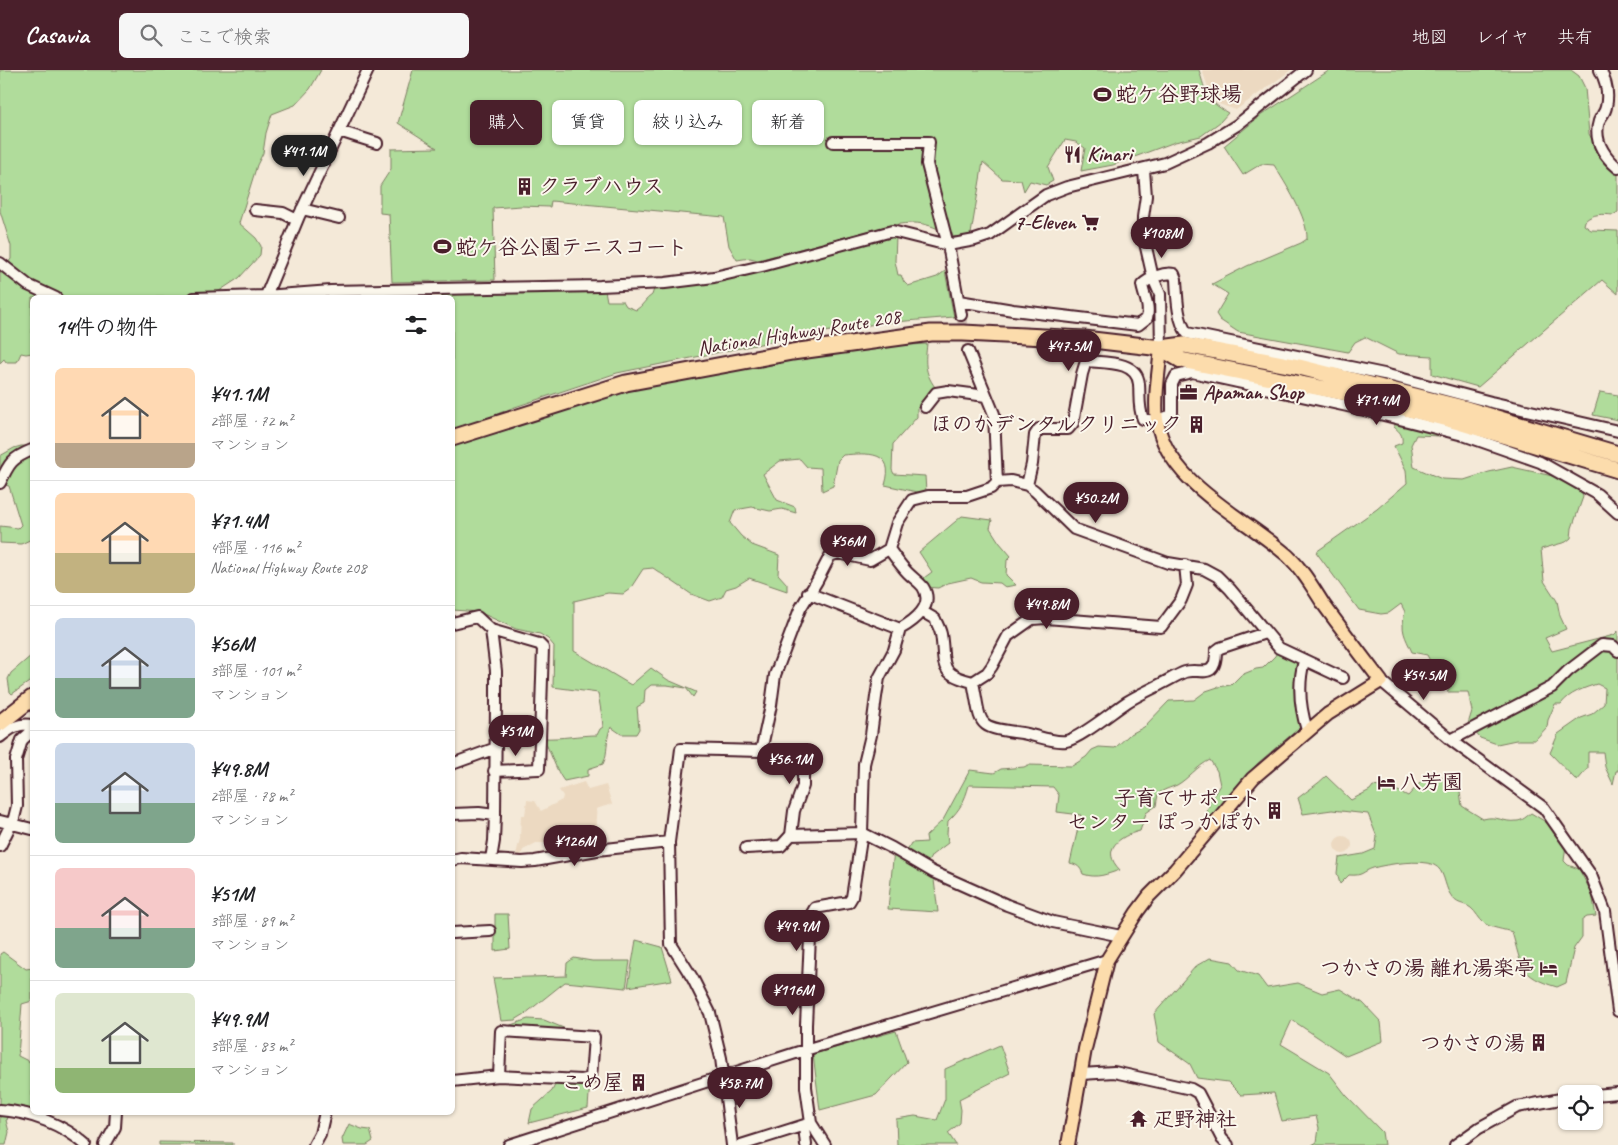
<!DOCTYPE html>
<html lang="ja">
<meta charset="utf-8">
<style>
:root{--surface:#fff;--page:#f6f6f6;--text:#202124;--muted:#757577;--line:#e0e0e0;--accent:#4a1f2b}
body{margin:0;font-family:Caveat,"Klee One",sans-serif;background:var(--page);color:var(--text);height:100vh;display:flex;flex-direction:column;font-size:19px;white-space:nowrap}
*{box-sizing:border-box;margin:0}
p{font-size:16px;color:var(--muted)}
.icon{flex:none;width:28px;height:28px;fill:none;stroke:currentColor;stroke-width:2;stroke-linecap:round;stroke-linejoin:round}
.map{position:relative;flex:1;overflow:hidden}
.details{position:absolute;left:30px;top:225px;width:425px;height:820px;display:flex;flex-direction:column;background:var(--surface);border-radius:8px;box-shadow:0 1px 4px #0004}
.details>*{flex:none}
.top-card{position:absolute;left:470px;top:30px;width:475px;height:45px;display:flex;gap:10px}
.controls{position:absolute;left:1558px;top:1015px;display:grid;gap:10px}
.controls a{display:grid;place-items:center;width:45px;height:45px;border-radius:8px;background:var(--surface);box-shadow:0 1px 4px #0004;font-size:25px}
.price{position:absolute;translate:-50% -42px;padding:0 11px;border-radius:18px;background:var(--accent);color:#fff;font-size:16px;line-height:32px;filter:drop-shadow(0 1px 2px #0008)}
.price::after{content:'';position:absolute;left:50%;top:30px;width:15px;height:11px;margin-left:-8px;background:inherit;clip-path:polygon(0 0,100% 0,50% 100%)}
.price.current{background:#222;color:#fff}
ul{padding:0;list-style:none}
li{display:flex;align-items:center;gap:15px;height:125px;padding:0 25px}
li+li{border-top:1px solid var(--line)}
li span{display:grid;place-items:center;flex:none;width:140px;height:100px;border-radius:8px;color:#555}
li>.icon{margin-inline-start:auto}
span .icon{width:60px;height:60px;fill:#fffc;stroke-width:1}
li b{font-size:21px}
h2{display:flex;justify-content:space-between;align-items:center;height:60px;padding:0 25px;font-size:21px}
.pill{padding:0 18px;border-radius:8px;background:var(--surface);box-shadow:0 1px 4px #0004;font-size:18px;line-height:45px}
.pill.current{background:var(--accent);color:#fff}
header{display:flex;align-items:center;gap:30px;box-sizing:border-box;height:70px;padding:0 25px;background:var(--accent);color:#fff}
header strong{font-size:24px}
nav{display:flex;gap:28px;margin-inline-start:auto;font-size:18px}
.search{width:350px;height:45px;background:var(--page);display:flex;align-items:center;gap:12px;box-sizing:border-box;padding:0 18px;border-radius:8px;color:var(--muted);font-size:19px}
.map>svg:first-child{display:block}
</style>
<header>
<strong>Casavia</strong>
<div class="search"><svg class="icon" aria-label="search" viewBox="0 0 24 24"><circle cx="10" cy="10" r="6"/><path d="M15 15l6 6"/></svg>ここで検索</div>
<nav><a>地図</a><a>レイヤ</a><a>共有</a></nav>
</header>
<div class="map">
<svg width="1618" height="1075" viewBox="0 0 1618 1075">
<rect width="100%" height="100%" fill="#f4e9d8"/>
<filter id="ink" filterUnits="userSpaceOnUse"><feTurbulence type="fractalNoise" baseFrequency=".02" numOctaves="2"/><feDisplacementMap in="SourceGraphic" scale="10" xChannelSelector="R" yChannelSelector="G"/><feConvolveMatrix kernelMatrix="1 2 1 2 8 2 1 2 1" color-interpolation-filters="sRGB"/></filter>
<g filter="url(#ink)">
<path fill="#ecd9c1" d="M1202,0h89l-55,40 -23,-8z
M584,712l4,8 18,-5 6,19 -16,5 1,16 -6,7 -44,11h-11l-13,7 -2,6 2,4 -8,-2 5,-19 1,-24h4l2,-15 8,1 6,10 21,-11 1,-4 -4,-6z
M1334 775a9 9 0 1 1 18 0a9 9 0 1 1-18 0Z"/>
<path fill="#b0dc9b" stroke="#7d7e63" d="M0,0h321l-11,19 -15,16 -23,9 -6,19 -3,20 -6,12 -18,58 17,15 5,8 -1,9 -21,23 -29,19 -178,1v55l-6,1 -5,-1 -4,9h-11l-2,-3 -4,4v-90l11,-14v-13l-11,-35z
M413,0h786c7,23 7,30 29,43l-8,9 -19,14 -26,6 -62,23 -32,6 4,-23 -9,-6 -11,-2 -17,27 5,14 -7,4 -16,-4 -6,10 -3,-11 -19,-1 -19,-17 -12,72c-26,8 -23,-4 -44,-9 -13,-4 -23,-1 -36,0l-133,35 -8,-2 -13,2 -8,-14 -5,-29 -173,-16 -1,6 -29,-1 -28,2 2,72 -103,2 -3,-68 -9,-1v-27l11,-17v-20l46,-1 -39,-25z
M1330,0h241l8,6 6,12 4,46 14,24 15,16v38l-5,3c-10,-1 -20,-2 -28,6l-1,4 7,5 27,1v63l-16,-14 -124,107 -46,-13v-18l-33,-2 -34,-17 -10,5 -7,10 -110,-20 -18,-12 -4,-6 12,-20 -16,-10 35,-18 54,-23 6,-4c1,-21 -22,-56 -33,-74l-13,-1 -18,11 -19,-29 36,-30z
M894,166l2,1 -1,24 3,14h3l3,7 4,4 29,-9 8,-6 9,46 -71,6 -47,7 -71,13 -148,30 -105,35 -59,24 -1,-134h-11l1,-3 159,-8 4,3 2,11h16l3,5 10,4c7,-4 9,-11 16,-15l3,-9z
M927,274c-2,17 -3,28 8,43l-8,12 -10,9v9l-24,27 -1,26 2,4 31,2 1,16h-9l-32,-7c11,-35 -18,-32 -42,-30l-5,5 -5,26 -11,5 -1,-23 -14,-1 -7,-8 -20,2 -17,13 14,26 18,7 1,6 -14,-4 -12,2 -18,-4 -17,3 -5,13 11,13 11,9 27,10 -1,19 9,10v7l-38,-13 -13,8 -10,3 -4,8 -12,4 -19,-7 -38,-26 -10,1 -13,20 -7,5 -15,-1 -34,8v50l57,34 20,-17 17,12 28,12 -3,5 -7,-9 -19,-3h-16l-6,5 -1,13 -7,4 2,22 -3,5h-15l-10,-7c-6,12 -2,25 -8,37l-15,5v7l-24,5c-8,-10 -14,-31 -21,-43 19,1 35,-3 54,-3l3,-6 3,-2 -1,-10 -4,-24 -45,-6 1,-41 -6,-7 -8,-5 -24,-5 -37,-17 -26,-2 -1,-164 170,-55 143,-28 110,-16z
M1600,322l18,3v25l-25,-5z
M1393,350l36,11 11,5 -24,-1 -5,10c2,8 1,13 3,22l28,12 22,1 25,-8 23,-5 45,10 25,16 1,4 -11,31 -1,10 -5,4 -25,7 3,32 13,20 3,15 6,13 -21,9 7,13 62,-16 4,-4v140h-2l-3,13 -8,-17 -2,-15h-15v16l-11,13 -27,-28 8,-19 23,-16 11,-4 12,-10 1,-16 -8,-4c-13,4 -28,9 -36,20h-6l-7,16 -1,7 -12,13h-19l-19,4 -17,-6 -12,-14 4,-13 -4,-19h-21l4,-6 -10,-4 -14,-27 -15,-3c-7,-16 -12,-21 -7,-40l-4,-8 -12,9 -8,1 -22,-4 -43,-58 61,-43 30,-26 -1,-13 -12,-24 8,-3c1,-8 -2,-11 -8,-16z
M21,376h11v93l-11,5 -21,-1v-17l18,2 3,-3 -12,-39 -9,-2v-28l14,-8z
M962,446l30,4 -2,8 9,14 12,14 -4,4 -1,15 10,10 -11,2 -5,-4 -19,-1 -10,-4 -23,5 -10,5 -15,-1 -3,-4 5,-5 -4,2 11,-8 -13,-20z
M1279,578l25,13v63l-46,39 -49,56 -4,-1 6,-19 9,-14 -3,-14 -7,-11c-13,6 -22,19 -33,25 -7,3 -13,4 -19,9l-2,12 -10,7 -6,18c-21,5 -40,19 -20,39 -13,4 -23,9 -37,4 -3,-7 -5,-9 -13,-11l11,-48 -24,-3 2,-17 -6,-8 -84,-2c-4,15 -9,25 -21,36l-1,12 1,10 -16,12 -7,12 8,5 5,40 -50,-3 6,-59 10,6 7,-13 16,-1 -1,-6 17,-16 27,-50 24,3 7,-4 23,-2 4,-2 44,1 14,-9 6,-7 7,-3 16,1 14,-13 15,-8 25,-26 25,-1 12,-9 12,-4 13,-2 10,-10 15,-6 7,-1 12,-12z
M32,585v25l-20,14 -2,-2 -2,-13 3,-6z
M1430,702l14,7 15,5 3,22 21,13c15,-4 20,4 34,2 5,0 10,-5 14,-8l18,11 17,20 -2,17 4,4 11,4 13,25 4,22 -9,1 -5,3v17l-8,11 -8,35 -9,4c-38,-11 -35,-21 -45,-55 -6,-2 -24,-5 -28,-9 -5,-4 -8,-11 -13,-15 -8,-6 -14,-2 -21,-14 -6,-9 -5,-24 -16,-29 -13,-6 -47,-1 -61,3 -12,4 -9,8 -24,7l-9,9 -3,-11 2,-15 24,-4 12,-5 2,-12 -9,-23 -36,-4 -29,4 -5,-16c10,-8 19,-13 28,-22l25,24 19,-10 3,-4 7,1v3l18,1 10,5z
M495,844h13l2,35 -15,2z
M636,870l26,7 10,33 -44,7z
M3,882l23,17 6,-1v33l-10,3 -4,52 14,7v48l-32,-6v-151z
M574,888l18,3h38l-4,27 -61,-6 -40,32 -10,6 -14,1 -8,-43 73,-2 1,-13z
M1210,888l22,4 7,8 19,6 9,12 31,-5 24,10 18,-4 23,14 18,19 2,19 -37,15 -54,-36 -11,24 48,29 17,22 36,37 2,13h-72l5,-3 2,-14 -3,-12 -34,5 -8,-28 -33,2 -13,-13 -31,-4 -7,-14 -31,-22 -5,-28 42,-48z
M528,949l16,1 22,9 -1,3 -57,-4v-2z
M896,961l11,31 -31,33 -56,15 -7,-56z
M1000,975l10,28 -51,26 2,11 -1,13 -12,10 8,12h-59l-1,-26 19,-3 22,4 8,-21v-30z
M557,1011h33l-2,27 -59,15 3,-14 20,-18z
M0,1044l5,1 3,4 -2,1 3,12 -3,13h-6z
M349,1054l13,5 8,1 3,11 -6,4h-24l-1,-6z
M159,1072l74,1v2h-74z"/>
<g fill="none" stroke-linecap="round" stroke-linejoin="round">
<path stroke="#d2c1b5" stroke-width="10" stroke-dasharray="10 5" stroke-linecap="butt" d="M961,245l7,36"/>
<defs>
<path id="minor" d="M1600,0c6,11 9,24 6,37 -1,6 -5,9 -7,14 -6,19 5,35 19,47
M339,61l38,12
M833,72h96l-2,22 21,81 13,70
M1144,100l2,26 -3,21v17l10,44 7,16 1,54
M302,139l37,9
M255,140l28,3 14,7
M0,193l28,22 28,13
M194,228l71,-2 66,-5 269,-5 65,-3 49,-6 48,-11 130,-35 56,14 27,-5 15,-5 56,-40 21,-8 98,-24 43,-20 29,-18 69,-55
M265,228l34,-82 69,-146
M959,231l54,9 125,15 9,-7c3,-13 -3,-21 -5,-33 7,-7 22,-13 32,-11l2,5c1,16 1,41 11,54l197,41 107,28 127,29
M968,281l26,63 3,68
M925,337l11,-14 12,-2 38,5
M0,413c9,-20 12,-25 32,-33
M1027,415l5,-21 3,-29 4,-6h29l5,-6 9,-49 4,-13c18,2 51,-1 53,23 1,12 -1,23 4,35 11,3 19,0 29,-4v-31l4,-8 16,-4 160,35 111,28 77,27 57,32 21,19
M808,523l92,36
M923,542l12,7c2,5 5,10 6,15 5,30 -5,39 32,48l14,-9 5,-7 16,-30 24,-17 14,-1 115,9 20,-27 6,-15 -2,-20
M452,553l25,-6 14,13 48,14 4,4 -4,121 -45,2
M491,560l5,41v31l-1,113 -1,26 -3,18
M1304,591c-6,22 -4,47 3,69
M1381,611l70,59 93,68 47,67 14,36 13,100
M973,612c9,44 1,45 49,51 13,2 31,10 44,8 15,-3 47,-30 61,-39 11,-7 23,-12 34,-18 8,-4 16,-9 24,-12 14,-5 31,10 31,-21l4,-3 45,-15
M0,667c11,-9 18,-14 32,-12
M1451,670l101,-53 16,-16 34,-26 11,1 5,5
M761,681l22,6 14,1 6,6v22l-9,25 -3,24
M452,694l44,-16
M452,744l27,-1 16,2
M0,751l32,8
M0,776l14,-28 3,-12 -1,-46 6,-20 10,-9
M746,778l35,-2 10,-11 71,-2 30,15 41,24 74,33 46,17 68,14
M452,790l9,-2 61,4 13,-1 62,-11 72,-8
M452,863l38,-2
M1081,1004l33,-2 77,17 7,4 24,46 6,6
M452,1011l47,-5 83,4 9,-2 3,-41 -93,-6 -2,45
M1594,1025l24,-2
M0,1040c31,2 64,15 86,35
M804,1056l2,19
M105,1075l10,-18 1,-15
M314,1075l6,-11 5,-22
M509,1075l296,-95 302,-90
M732,1075l-11,-87 -11,-45 -17,-34 -22,-35 -2,-102 12,-93 80,2 10,-46 4,-30 25,-66 17,-28 13,-25 8,-3 32,7 19,-11 8,-26 15,-23 16,-4h39l24,-8 6,-6 14,-1 16,4 8,6 39,38 94,34 36,6 13,7 13,13 49,59 64,30
M741,1075l70,-22
M825,1075l-14,-22 -5,-36v-62l5,-110 4,-7 34,-6 3,-5 10,-64 2,-69 7,-29 5,-38 3,-19 15,-28 6,-21c14,-8 35,-23 23,-42 -4,-5 -10,-9 -15,-14 -7,-7 -13,-16 -19,-24
M1455,1075l24,-17 38,-21 49,-9"/>
<path id="major" d="M1068,1075l17,-96 22,-89 30,-48 12,-16 26,-26 78,-92 75,-64 53,-33c-19,-25 -38,-50 -57,-76 -11,-17 -21,-35 -36,-49 -43,-39 -121,-72 -131,-136 -3,-23 2,-49 4,-72"/>
<path id="highway" d="M1161,278l20,12 170,34 108,28 159,48
M452,368l174,-55 166,-31 139,-19h32l121,6 77,9 23,-3 115,22 164,41 155,46
M0,653l32,-25"/>
</defs>
<use href="#minor" stroke="#4a1f2b" stroke-width="14"/>
<use href="#major" stroke="#4a1f2b" stroke-width="16"/>
<use href="#highway" stroke="#4a1f2b" stroke-width="19"/>
<use href="#minor" stroke="#fbf7ec" stroke-width="10"/>
<use href="#major" stroke="#fcdcac" stroke-width="12"/>
<use href="#highway" stroke="#fcdcac" stroke-width="15"/>
</g>
</g>
<defs>
<symbol id="stadium-bare" viewBox="-9 -9 18 18"><path d="M0-5a6.5 5 0 1 0 0 10a6.5 5 0 1 0 0-10ZM-3.5-1.8h7v3.6h-7Z" fill="#4a1f2b" stroke="#fbf7ec" stroke-width="2.5" paint-order="stroke"/></symbol>
<symbol id="restaurant-bare" viewBox="-9 -9 18 18"><path d="M-5-6h1v4h1v-4h1v4h1v-4h1v5L-1.5 .5V6h-2V.5L-5-1ZM5-6V6H3V1.5H1.5Q1.5-4 5-6Z" fill="#4a1f2b" stroke="#fbf7ec" stroke-width="2.5" paint-order="stroke"/></symbol>
<symbol id="building-bare" viewBox="-9 -9 18 18"><path d="M-4-6H4V6H1V3H-1V6H-4ZM-2.5-4.3h1.7v1.8h-1.7ZM.8-4.3h1.7v1.8H.8ZM-2.5-1h1.7V.8h-1.7ZM.8-1h1.7V.8H.8Z" fill="#4a1f2b" stroke="#fbf7ec" stroke-width="2.5" paint-order="stroke"/></symbol>
<symbol id="supermarket-bare" viewBox="-9 -9 18 18"><path d="M-6-5.5h2.5l.6 2H6L4.5 2H-2.5L-4.4-4H-6ZM-1.5 3.2a1.3 1.3 0 1 0 .1 0ZM3 3.2a1.3 1.3 0 1 0 .1 0Z" fill="#4a1f2b" stroke="#fbf7ec" stroke-width="2.5" paint-order="stroke"/></symbol>
<symbol id="office-bare" viewBox="-9 -9 18 18"><path d="M-6-3h4V-5.5h4V-3h4V5H-6ZM-1-4.5V-3h2v-1.5ZM-6 0V1H6V0Z" fill="#4a1f2b" stroke="#fbf7ec" stroke-width="2.5" paint-order="stroke"/></symbol>
<symbol id="hotel-bare" viewBox="-9 -9 18 18"><path d="M-6-4.5h1.5V1H6V5H4.5V3h-9V5H-6ZM-4 0a1.8 1.8 0 1 1 3.6 0ZM.5 0V-2.5h3Q6-2.5 6 0Z" fill="#4a1f2b" stroke="#fbf7ec" stroke-width="2.5" paint-order="stroke"/></symbol>
<symbol id="temple-bare" viewBox="-9 -9 18 18"><path d="M0-6L5-2H3V0L6.5 2.5H4V6H1.5V3h-3V6H-4V2.5H-6.5L-3 0V-2H-5Z" fill="#4a1f2b" stroke="#fbf7ec" stroke-width="2.5" paint-order="stroke"/></symbol>
</defs>
<g fill-rule="evenodd">
<use href="#stadium-bare" x="1090" y="12" width="25" height="25"/>
<use href="#restaurant-bare" x="1060" y="72" width="25" height="25"/>
<use href="#building-bare" x="512" y="104" width="25" height="25"/>
<use href="#supermarket-bare" x="1078" y="140" width="25" height="25"/>
<use href="#stadium-bare" x="430" y="164" width="25" height="25"/>
<use href="#office-bare" x="1176" y="310" width="25" height="25"/>
<use href="#building-bare" x="1184" y="342" width="25" height="25"/>
<use href="#hotel-bare" x="1374" y="700" width="25" height="25"/>
<use href="#building-bare" x="1262" y="728" width="25" height="25"/>
<use href="#hotel-bare" x="1536" y="886" width="25" height="25"/>
<use href="#building-bare" x="1526" y="960" width="25" height="25"/>
<use href="#building-bare" x="626" y="1000" width="25" height="25"/>
<use href="#temple-bare" x="1126" y="1036" width="25" height="25"/>
</g>
<g text-anchor="middle" dominant-baseline="central" stroke-width="4" stroke-linejoin="round" paint-order="stroke">
<g font-size="21" font-weight="bold" fill="#4a1f2b" stroke="#fbf7ec" text-anchor="start">
<text x="1116" y="24">蛇ケ谷野球場</text>
<text x="1087" y="84">Kinari</text>
<text x="539" y="116">クラブハウス</text>
<text x="1076" y="152" text-anchor="end">7-Eleven</text>
<text x="456" y="177">蛇ケ谷公園テニスコート</text>
<text x="1203" y="322">Apaman Shop</text>
<text x="1182" y="354" text-anchor="end">ほのかデンタルクリニック</text>
<text x="1400" y="712">八芳園</text>
<text x="1261" y="728" text-anchor="end">子育てサポート<tspan x="1261" dy="24">センター ぽっかぽか</tspan></text>
<text x="1535" y="898" text-anchor="end">つかさの湯 離れ湯楽亭</text>
<text x="1525" y="973" text-anchor="end">つかさの湯</text>
<text x="624" y="1012" text-anchor="end">こめ屋</text>
<text x="1153" y="1049">疋野神社</text>
</g>
<g font-size="21" fill="#4a1f2b" stroke="#fbf7ec">
<text transform="translate(799 262) rotate(-9)">National Highway Route 208</text>
</g>
</g>
</svg>
<div class="controls">
<a><svg class="icon" aria-label="locate" viewBox="0 0 24 24"><circle cx="12" cy="12" r="6"/><path d="M12 2v4M12 18v4M2 12h4M18 12h4"/></svg></a>
</div>
<b class="price current" style="left:304px;top:107px">¥41.1M</b>
<b class="price" style="left:1162px;top:189px">¥108M</b>
<b class="price" style="left:1069px;top:302px">¥47.5M</b>
<b class="price" style="left:1377px;top:356px">¥71.4M</b>
<b class="price" style="left:1096px;top:454px">¥50.2M</b>
<b class="price" style="left:848px;top:497px">¥56M</b>
<b class="price" style="left:1047px;top:560px">¥49.8M</b>
<b class="price" style="left:1424px;top:631px">¥54.5M</b>
<b class="price" style="left:516px;top:687px">¥51M</b>
<b class="price" style="left:790px;top:715px">¥56.1M</b>
<b class="price" style="left:575px;top:797px">¥126M</b>
<b class="price" style="left:797px;top:882px">¥49.9M</b>
<b class="price" style="left:793px;top:946px">¥116M</b>
<b class="price" style="left:740px;top:1039px">¥58.7M</b>
<div class="top-card">
<a class="pill current">購入</a>
<a class="pill">賃貸</a>
<a class="pill">絞り込み</a>
<a class="pill">新着</a>
</div>
<section class="details">
<h2>14件の物件<svg class="icon" aria-label="filters" viewBox="0 0 24 24"><path d="M4 7h16M4 17h16"/><circle cx="9" cy="7" r="2"/><circle cx="15" cy="17" r="2"/></svg></h2>
<ul>
<li><span style="background:linear-gradient(#ffd9b3 75%,#b9a48a 0)"><svg class="icon" aria-label="home" viewBox="0 0 24 24"><path d="M3 11l9-7 9 7M6 9v11h12V9"/></svg></span><div><b>¥41.1M</b><p>2部屋 · 72 m²</p><p>マンション</p></div></li>
<li><span style="background:linear-gradient(#ffd9b3 60%,#c2b280 0)"><svg class="icon" aria-label="home" viewBox="0 0 24 24"><path d="M3 11l9-7 9 7M6 9v11h12V9"/></svg></span><div><b>¥71.4M</b><p>4部屋 · 116 m²</p><p>National Highway Route 208</p></div></li>
<li><span style="background:linear-gradient(#c9d6e8 60%,#7fa58c 0)"><svg class="icon" aria-label="home" viewBox="0 0 24 24"><path d="M3 11l9-7 9 7M6 9v11h12V9"/></svg></span><div><b>¥56M</b><p>3部屋 · 101 m²</p><p>マンション</p></div></li>
<li><span style="background:linear-gradient(#c9d6e8 60%,#7fa58c 0)"><svg class="icon" aria-label="home" viewBox="0 0 24 24"><path d="M3 11l9-7 9 7M6 9v11h12V9"/></svg></span><div><b>¥49.8M</b><p>2部屋 · 78 m²</p><p>マンション</p></div></li>
<li><span style="background:linear-gradient(#f6c9c9 60%,#7fa58c 0)"><svg class="icon" aria-label="home" viewBox="0 0 24 24"><path d="M3 11l9-7 9 7M6 9v11h12V9"/></svg></span><div><b>¥51M</b><p>3部屋 · 89 m²</p><p>マンション</p></div></li>
<li><span style="background:linear-gradient(#dfe7d0 75%,#8fb573 0)"><svg class="icon" aria-label="home" viewBox="0 0 24 24"><path d="M3 11l9-7 9 7M6 9v11h12V9"/></svg></span><div><b>¥49.9M</b><p>3部屋 · 83 m²</p><p>マンション</p></div></li>
</ul>
</section>
</div>
